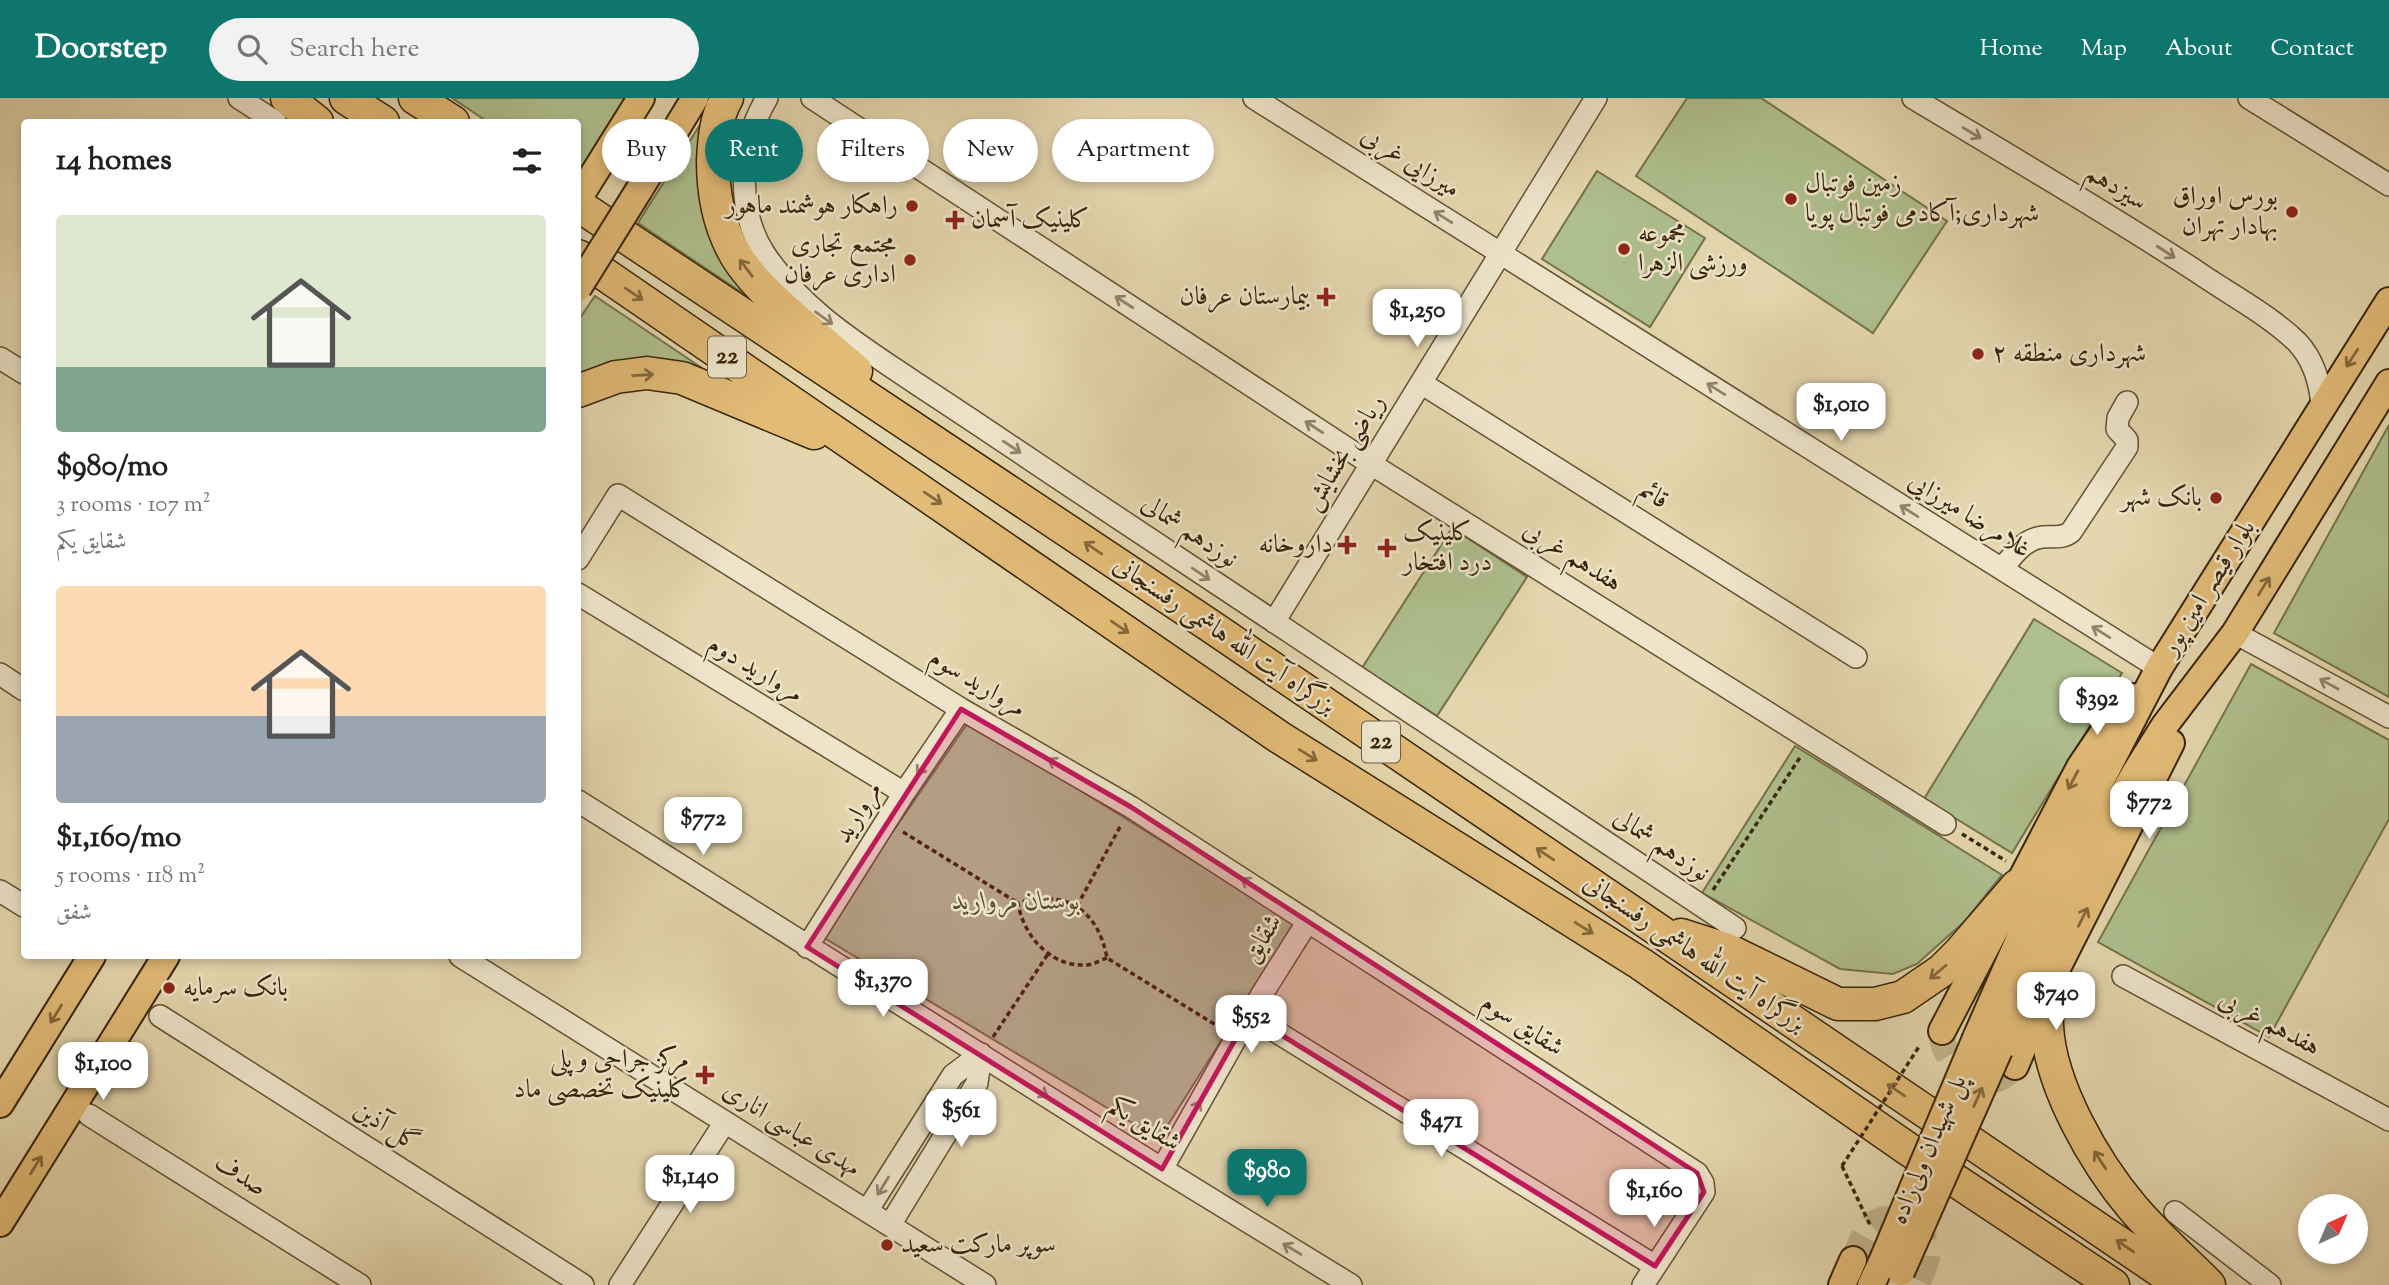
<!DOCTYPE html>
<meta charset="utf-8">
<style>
:root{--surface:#fff;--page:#f2f2f2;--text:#202124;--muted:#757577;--accent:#0f766e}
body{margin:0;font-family:"Sorts Mill Goudy",Amiri,serif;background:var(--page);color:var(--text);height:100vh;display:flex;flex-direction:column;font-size:26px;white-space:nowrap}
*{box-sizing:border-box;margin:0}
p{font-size:23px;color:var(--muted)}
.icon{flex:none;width:38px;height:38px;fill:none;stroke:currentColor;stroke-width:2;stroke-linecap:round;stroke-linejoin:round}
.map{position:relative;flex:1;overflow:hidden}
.sheet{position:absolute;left:21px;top:21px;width:560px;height:840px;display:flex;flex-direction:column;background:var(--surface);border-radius:7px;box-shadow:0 4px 10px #0003}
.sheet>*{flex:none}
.hud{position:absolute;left:602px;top:21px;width:665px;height:63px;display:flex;gap:14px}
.needle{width:46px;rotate:44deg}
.buttons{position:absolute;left:2298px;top:1096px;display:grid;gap:14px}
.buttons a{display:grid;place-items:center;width:70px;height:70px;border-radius:50%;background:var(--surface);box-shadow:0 4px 10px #0003;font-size:35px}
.price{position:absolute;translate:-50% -60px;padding:0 16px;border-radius:14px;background:#fff;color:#222;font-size:23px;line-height:46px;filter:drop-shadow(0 2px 4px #0008)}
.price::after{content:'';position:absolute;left:50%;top:42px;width:21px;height:16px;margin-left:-10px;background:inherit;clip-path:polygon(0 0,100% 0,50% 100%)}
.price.selected{background:var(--accent);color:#fff}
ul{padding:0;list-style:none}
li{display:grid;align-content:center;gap:14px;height:371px;padding:0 35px}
li span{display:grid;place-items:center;height:217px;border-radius:7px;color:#555}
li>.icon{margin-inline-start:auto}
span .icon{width:126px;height:126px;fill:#fffc;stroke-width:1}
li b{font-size:30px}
h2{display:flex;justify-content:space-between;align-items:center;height:84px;padding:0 35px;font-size:30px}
.chip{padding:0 24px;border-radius:32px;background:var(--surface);box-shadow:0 4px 10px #0003;font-size:24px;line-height:63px}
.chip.selected{background:var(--accent);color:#fff}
header{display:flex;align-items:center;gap:42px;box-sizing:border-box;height:98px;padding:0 35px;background:var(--accent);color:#fff}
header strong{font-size:33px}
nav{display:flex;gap:38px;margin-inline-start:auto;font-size:24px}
.search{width:490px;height:63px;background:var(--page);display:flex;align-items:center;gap:18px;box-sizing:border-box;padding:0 24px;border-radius:38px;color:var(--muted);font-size:26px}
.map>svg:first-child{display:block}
</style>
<header>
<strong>Doorstep</strong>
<div class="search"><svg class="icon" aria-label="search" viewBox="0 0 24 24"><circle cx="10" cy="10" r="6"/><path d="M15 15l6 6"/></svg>Search here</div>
<nav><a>Home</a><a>Map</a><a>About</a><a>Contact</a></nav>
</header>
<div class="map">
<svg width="2389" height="1187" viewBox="0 0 2389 1187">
<rect width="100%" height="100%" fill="#e4d6ae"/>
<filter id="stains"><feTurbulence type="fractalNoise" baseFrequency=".00286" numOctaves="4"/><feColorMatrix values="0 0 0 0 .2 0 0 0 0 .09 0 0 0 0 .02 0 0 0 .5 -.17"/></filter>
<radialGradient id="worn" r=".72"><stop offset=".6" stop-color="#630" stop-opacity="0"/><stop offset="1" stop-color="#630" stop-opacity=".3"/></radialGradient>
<path fill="#afbf8e" stroke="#74724a" stroke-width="2" d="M452,0h176l-50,78v-54h-90z
M717,0l-12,94 103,145 -170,-114z
M1687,0h74l186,123 -74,112 -237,-157z
M1597,73l108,67 -55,89 -108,-68z
M595,198l165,111 -79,-37 -103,12v-61z
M2389,327v272l-115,-64z
M1452,430l75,49 -90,139 -75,-48z
M2034,521l88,54 -110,180 -88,-54z
M2251,566l138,76v79l-120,218 -171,-95z
M969,623l326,203 -136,215 -338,-203z
M1795,648l207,129 -37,46 -48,43 -24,10 -53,-5 -138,-76z"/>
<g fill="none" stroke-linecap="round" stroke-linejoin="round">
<path stroke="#c2b38d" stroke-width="26" stroke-dasharray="26 13" stroke-linecap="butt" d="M1942,933c-3,25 30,56 55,48 7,-2 13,-8 18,-13
M1853,1162c5,-9 10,-26 18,-34 17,-17 53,0 56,23 2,12 -6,25 -11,36"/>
<defs>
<path id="minor" d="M239,0l37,24
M767,0c-27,45 -32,109 -3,155 38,58 97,93 153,131 49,32 98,65 147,98 223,149 446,298 671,446
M812,0l559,366 574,360
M1254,0l905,570
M1913,0c95,57 191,113 283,173 33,23 72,43 101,71 16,17 23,40 25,63
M2249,0l140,87
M0,260l24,15
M1421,285l435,274
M578,461l40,-64 343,214 170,98 566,366 6,10 1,9 -61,93
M2002,471c11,-14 21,-29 40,-32 11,-1 20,2 29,-5l56,-85v-7l-10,-11 1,-11 9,-16
M578,496l326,199
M1274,524l322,-524
M2235,535l154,84
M0,576l24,16
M578,703l584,368 189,116
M0,793l24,15
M807,849l97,-154 57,-84
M460,858l525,329
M2123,878l266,144
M1249,917l406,251
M160,918l423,269
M89,1017l271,170
M1162,1071l87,-154 59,-94
M867,1113l86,-136 28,-21
M2175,1114l95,73
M890,1127l87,-142 4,-29
M620,1187l105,-163"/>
<path id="major" d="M639,92l56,-92
M578,101l63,-101
M1942,933l138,-264 38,-56 14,-14
M1976,940l47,-107 136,-263 230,-367
M1999,952l51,-118 43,-84 42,-75 30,-48 70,-92 154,-250
M2015,968l37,-88 119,-235
M0,1006l92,-148
M0,1125l166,-267
M1842,1187l11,-25
M1871,1187l11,-23"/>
<path id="highway" d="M287,0l30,24
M346,0l37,24
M415,0l38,24
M727,0c-11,19 -13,41 -14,63 0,31 5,61 20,89 20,40 88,89 123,121
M578,107l631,420 972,660
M578,158l701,481 362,227 267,185 205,136
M578,293l38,-14 31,-4 35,5 132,55
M1681,837l47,15 110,54h37l28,-7 38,-26 20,-20 56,-65
M2052,880c-2,16 -6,33 -5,48 3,60 48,137 86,182 23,27 51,52 76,77"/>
</defs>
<use href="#minor" stroke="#635131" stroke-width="24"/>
<use href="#major" stroke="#382507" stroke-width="30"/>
<use href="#highway" stroke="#382507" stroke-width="35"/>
<path stroke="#382507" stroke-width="3.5" stroke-dasharray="5 3.5" stroke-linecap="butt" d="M903,734l115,71
M1962,736l44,27
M1713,792l88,-134
M1077,808l44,-81
M1107,860c-7,2 -14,7 -21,7 -36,2 -63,-30 -68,-62 47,-14 80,6 89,55l112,69
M993,939l55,-83
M1842,1068l29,61"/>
<use href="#minor" stroke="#ede4ca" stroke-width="21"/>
<use href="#major" stroke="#e2bb77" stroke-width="26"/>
<use href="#highway" stroke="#e2bb77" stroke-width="32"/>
<defs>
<path id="major-bridge" d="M578,190l61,-98
M1882,1164l94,-224
M1901,1174l98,-222"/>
</defs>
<use href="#major-bridge" stroke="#382507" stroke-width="30" stroke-linecap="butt"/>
<path stroke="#382507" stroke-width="3.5" stroke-dasharray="5 3.5" stroke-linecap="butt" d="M1842,1068l78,-121"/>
<use href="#major-bridge" stroke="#e2bb77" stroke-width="26"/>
</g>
<defs><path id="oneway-shaft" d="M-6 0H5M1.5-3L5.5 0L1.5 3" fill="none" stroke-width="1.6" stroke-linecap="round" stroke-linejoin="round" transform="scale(1.75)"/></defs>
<g stroke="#928468">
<use href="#oneway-shaft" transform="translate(1972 35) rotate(31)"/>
<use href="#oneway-shaft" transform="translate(1443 119) rotate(-148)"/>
<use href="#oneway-shaft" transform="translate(2166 154) rotate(33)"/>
<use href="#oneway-shaft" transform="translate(1124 204) rotate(-147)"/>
<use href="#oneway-shaft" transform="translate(824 220) rotate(36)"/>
<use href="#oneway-shaft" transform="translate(1716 291) rotate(-148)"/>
<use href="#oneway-shaft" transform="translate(1314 329) rotate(-147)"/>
<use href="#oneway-shaft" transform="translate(1012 349) rotate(34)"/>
<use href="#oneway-shaft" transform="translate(1909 413) rotate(-148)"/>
<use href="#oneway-shaft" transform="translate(1201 476) rotate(34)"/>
<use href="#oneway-shaft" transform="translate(2101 534) rotate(-148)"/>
<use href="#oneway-shaft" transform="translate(2329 586) rotate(-151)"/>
<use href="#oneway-shaft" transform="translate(1057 666) rotate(-150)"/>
<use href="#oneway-shaft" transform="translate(923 668) rotate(124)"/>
<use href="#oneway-shaft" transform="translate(1250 786) rotate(-147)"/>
<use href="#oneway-shaft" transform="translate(1039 993) rotate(33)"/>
<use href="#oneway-shaft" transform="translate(1195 1012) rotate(-60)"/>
<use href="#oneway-shaft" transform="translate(883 1088) rotate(122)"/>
<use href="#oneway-shaft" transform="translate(1292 1151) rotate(-149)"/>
</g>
<g stroke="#846839">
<use href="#oneway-shaft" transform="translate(746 170) rotate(-127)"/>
<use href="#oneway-shaft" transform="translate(634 196) rotate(34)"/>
<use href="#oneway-shaft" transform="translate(2352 260) rotate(123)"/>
<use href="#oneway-shaft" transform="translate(643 277) rotate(-3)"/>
<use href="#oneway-shaft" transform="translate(933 400) rotate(34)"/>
<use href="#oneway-shaft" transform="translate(1093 450) rotate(-146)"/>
<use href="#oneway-shaft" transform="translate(2264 488) rotate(-58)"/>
<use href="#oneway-shaft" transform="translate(1120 529) rotate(34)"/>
<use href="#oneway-shaft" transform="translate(1308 657) rotate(32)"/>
<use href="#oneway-shaft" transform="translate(2073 682) rotate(118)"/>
<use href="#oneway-shaft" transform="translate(1545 756) rotate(-146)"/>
<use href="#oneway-shaft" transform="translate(2083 819) rotate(-63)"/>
<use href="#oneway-shaft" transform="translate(1584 830) rotate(32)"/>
<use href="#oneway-shaft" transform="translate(1938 874) rotate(140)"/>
<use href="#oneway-shaft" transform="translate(56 916) rotate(122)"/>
<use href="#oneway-shaft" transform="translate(1896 992) rotate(-146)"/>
<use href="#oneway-shaft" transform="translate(1978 999) rotate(-66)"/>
<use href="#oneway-shaft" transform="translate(2100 1062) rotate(-123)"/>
<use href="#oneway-shaft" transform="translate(36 1067) rotate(-58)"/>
<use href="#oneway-shaft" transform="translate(2125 1148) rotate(-146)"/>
</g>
<path fill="#c2185b" fill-opacity="0.2" stroke="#c2185b" stroke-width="5" stroke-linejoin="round" d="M961,611l170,98 566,366 7,19 -49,74 -406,-251 -87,154 -355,-222z"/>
<g fill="#8f2418" stroke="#ede4ca" stroke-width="2.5">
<circle cx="1791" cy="101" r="7"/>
<circle cx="912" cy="108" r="7"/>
<circle cx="2292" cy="114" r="7"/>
<path d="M951.5 111.5h7v7h7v7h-7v7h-7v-7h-7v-7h7z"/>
<circle cx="1624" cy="151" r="7"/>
<circle cx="910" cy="162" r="7"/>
<path d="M1322.5 188.5h7v7h7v7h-7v7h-7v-7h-7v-7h7z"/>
<circle cx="1978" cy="256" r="7"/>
<circle cx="2216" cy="400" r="7"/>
<path d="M1343.5 436.5h7v7h7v7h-7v7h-7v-7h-7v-7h7z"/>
<path d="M1383.5 439.5h7v7h7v7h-7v7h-7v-7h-7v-7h7z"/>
<circle cx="169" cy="890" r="7"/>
<path d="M701.5 966.5h7v7h7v7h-7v7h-7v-7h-7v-7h7z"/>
<circle cx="887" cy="1147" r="7"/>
</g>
<g text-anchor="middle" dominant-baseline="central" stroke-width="5" stroke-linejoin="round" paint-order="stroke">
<g fill="#ede4ca" stroke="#6e5e42" stroke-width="2">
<rect x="708" y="238.5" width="38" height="41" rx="5"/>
<rect x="1362" y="623.5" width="38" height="41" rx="5"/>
</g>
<g font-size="24" font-weight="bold" fill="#382507">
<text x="727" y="259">22</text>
<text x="1381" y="644">22</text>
</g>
<g font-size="26" fill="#382507" stroke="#ede4ca">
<text transform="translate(1410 65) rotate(32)">میرزایی غربی</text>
<text transform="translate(2116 90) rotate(31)">سیزدهم</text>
<text transform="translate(1345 355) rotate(-58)">ریاضی بخشایش</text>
<text transform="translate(1653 398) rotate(32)">قائم</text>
<text transform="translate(1969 418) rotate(32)">غلامرضا میرزایی</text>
<text transform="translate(1189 434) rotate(34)">نوزدهم شمالی</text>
<text transform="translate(1572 459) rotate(32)">هفدهم غربی</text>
<text transform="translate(2209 490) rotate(-58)">بلوار قیصر امین پور</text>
<text transform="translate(1224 538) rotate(34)">بزرگراه آیت الله هاشمی رفسنجانی</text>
<text transform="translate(755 572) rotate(31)">مروارید دوم</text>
<text transform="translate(977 586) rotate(31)">مروارید سوم</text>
<text transform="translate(859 715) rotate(-58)">مروارید</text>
<text transform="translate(1661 748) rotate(34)">نوزدهم شمالی</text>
<text transform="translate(1263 841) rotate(-58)">شقایق</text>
<text transform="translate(1694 856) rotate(34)">بزرگراه آیت الله هاشمی رفسنجانی</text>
<text transform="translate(2269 926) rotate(28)">هفدهم غربی</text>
<text transform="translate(1522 928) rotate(33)">شقایق سوم</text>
<text transform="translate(1144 1027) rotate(32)">شقایق یکم</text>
<text transform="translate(386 1029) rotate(32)">گل آذین</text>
<text transform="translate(791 1032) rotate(32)">مهدی عباسی اناری</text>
<text transform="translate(1929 1052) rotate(-67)">پل شهیدان ولی‌زاده</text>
<text transform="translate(240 1078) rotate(32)">صدف</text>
</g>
<g font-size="26" fill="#382507" stroke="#ede4ca" text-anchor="start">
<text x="1805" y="86">زمین فوتبال<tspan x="1805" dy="30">شهرداری;آکادمی فوتبال پویا</tspan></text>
<text x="2278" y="99" text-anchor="end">بورس اوراق<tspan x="2278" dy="30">بهادار تهران</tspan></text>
<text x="898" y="108" text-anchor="end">راهکار هوشمند ماهور</text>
<text x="971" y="122">کلینیک آسمان</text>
<text x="1638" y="136">مجموعه<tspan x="1638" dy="30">ورزشی الزهرا</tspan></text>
<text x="896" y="147" text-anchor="end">مجتمع تجاری<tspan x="896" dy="30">اداری عرفان</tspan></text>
<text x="1310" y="199" text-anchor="end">بیمارستان عرفان</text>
<text x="1992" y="256">شهرداری منطقه ۲</text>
<text x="2202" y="400" text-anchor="end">بانک شهر</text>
<text x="1403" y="435">کلینیک<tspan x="1403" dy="30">درد افتخار</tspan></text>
<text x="1333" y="447" text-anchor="end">داروخانه</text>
<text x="183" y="890">بانک سرمایه</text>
<text x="689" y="962" text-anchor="end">مرکز جراحی و پلی<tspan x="689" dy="30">کلینیک تخصصی ماد</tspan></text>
<text x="901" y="1147">سوپر مارکت سعید</text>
</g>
<g font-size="26" font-style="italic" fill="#564c29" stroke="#ede4ca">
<text x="1016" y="804">بوستان مروارید</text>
</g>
</g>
<rect width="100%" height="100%" filter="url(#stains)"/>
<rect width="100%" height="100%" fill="url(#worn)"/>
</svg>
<div class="buttons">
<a><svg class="needle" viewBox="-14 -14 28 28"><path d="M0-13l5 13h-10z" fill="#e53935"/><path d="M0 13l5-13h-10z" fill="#757577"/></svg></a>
</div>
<b class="price" style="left:1417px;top:251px">$1,250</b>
<b class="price" style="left:1841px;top:345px">$1,010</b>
<b class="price" style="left:2097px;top:639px">$392</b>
<b class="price" style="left:2149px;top:743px">$772</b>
<b class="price" style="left:703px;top:759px">$772</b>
<b class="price" style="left:883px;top:921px">$1,370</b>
<b class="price" style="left:2056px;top:934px">$740</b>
<b class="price" style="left:1251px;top:957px">$552</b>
<b class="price" style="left:103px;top:1004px">$1,100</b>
<b class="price" style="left:961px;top:1051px">$561</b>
<b class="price" style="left:1441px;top:1061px">$471</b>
<b class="price selected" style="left:1267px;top:1111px">$980</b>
<b class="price" style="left:690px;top:1117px">$1,140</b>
<b class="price" style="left:1654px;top:1131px">$1,160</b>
<div class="hud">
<a class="chip">Buy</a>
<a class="chip selected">Rent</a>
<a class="chip">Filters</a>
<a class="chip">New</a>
<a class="chip">Apartment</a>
</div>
<section class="sheet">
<h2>14 homes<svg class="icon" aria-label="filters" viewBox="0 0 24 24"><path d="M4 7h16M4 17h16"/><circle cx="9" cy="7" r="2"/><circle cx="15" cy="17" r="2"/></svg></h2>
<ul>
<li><span style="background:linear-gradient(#dfe7d0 70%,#7fa58c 0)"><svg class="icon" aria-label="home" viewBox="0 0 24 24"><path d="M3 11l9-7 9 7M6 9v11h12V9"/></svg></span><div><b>$980/mo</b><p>3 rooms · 107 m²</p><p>شقایق یکم</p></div></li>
<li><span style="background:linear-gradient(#ffd9b3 60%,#9aa5b1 0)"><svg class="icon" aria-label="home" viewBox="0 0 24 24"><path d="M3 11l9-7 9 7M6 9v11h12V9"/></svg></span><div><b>$1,160/mo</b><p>5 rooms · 118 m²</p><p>شفق</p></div></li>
</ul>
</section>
</div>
